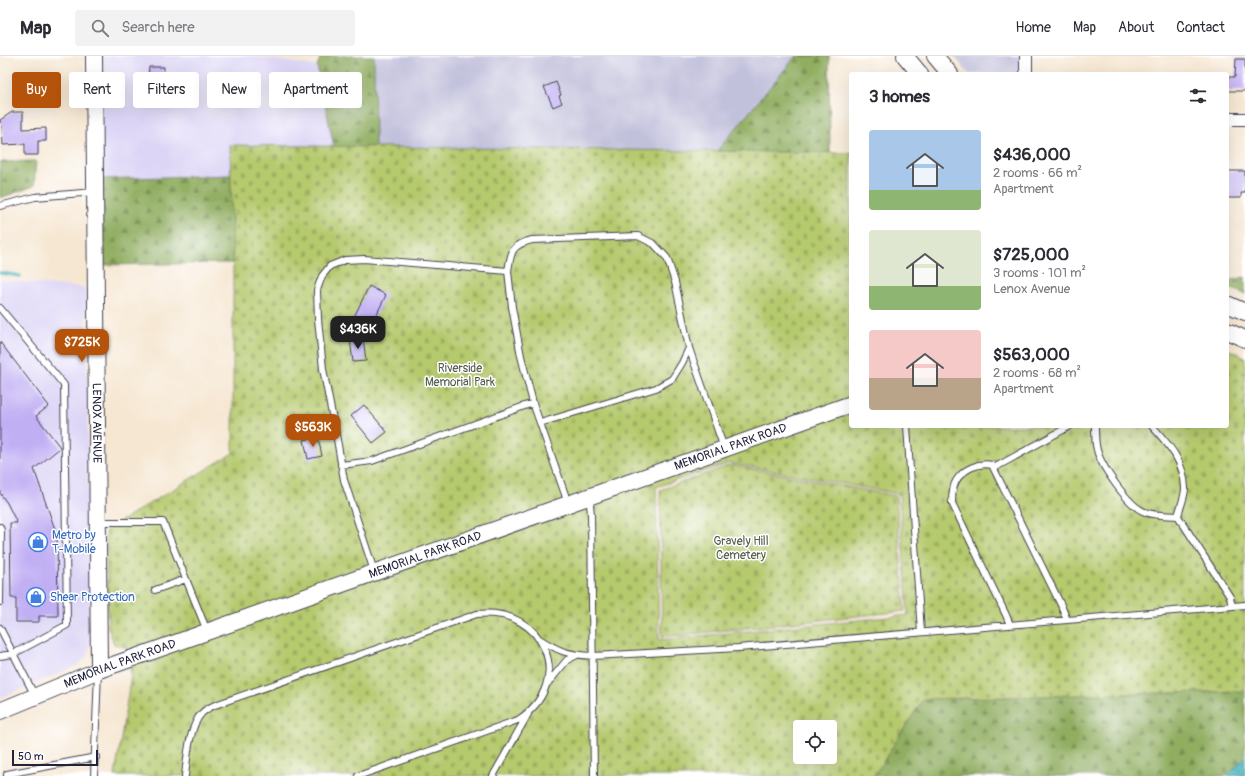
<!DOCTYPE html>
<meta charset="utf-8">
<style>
:root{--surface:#fff;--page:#f2f2f3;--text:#2b2b33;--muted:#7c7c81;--line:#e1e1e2;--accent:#b45309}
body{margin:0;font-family:Pangolin,sans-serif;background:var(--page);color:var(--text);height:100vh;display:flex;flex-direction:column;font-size:15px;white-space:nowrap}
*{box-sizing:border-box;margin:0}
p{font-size:13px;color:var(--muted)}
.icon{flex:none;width:22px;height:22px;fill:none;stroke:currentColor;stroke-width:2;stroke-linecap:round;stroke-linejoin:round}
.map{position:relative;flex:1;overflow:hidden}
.drawer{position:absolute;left:849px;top:16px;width:380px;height:356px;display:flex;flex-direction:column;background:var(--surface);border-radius:4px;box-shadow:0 4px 16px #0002}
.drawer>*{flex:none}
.hud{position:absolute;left:12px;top:16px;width:380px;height:36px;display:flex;gap:8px}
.tools{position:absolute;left:793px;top:664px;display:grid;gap:8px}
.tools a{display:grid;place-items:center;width:44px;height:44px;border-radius:4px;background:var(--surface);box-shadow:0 4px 16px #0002;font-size:20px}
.scale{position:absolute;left:12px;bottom:10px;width:86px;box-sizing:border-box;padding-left:4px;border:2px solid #22223b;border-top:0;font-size:11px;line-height:14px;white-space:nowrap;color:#22223b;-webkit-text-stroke:3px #fff;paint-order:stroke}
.price{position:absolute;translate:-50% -34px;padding:0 9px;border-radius:8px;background:var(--accent);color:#fff;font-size:13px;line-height:26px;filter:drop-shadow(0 1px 2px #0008)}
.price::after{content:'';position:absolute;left:50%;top:24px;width:12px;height:9px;margin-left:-6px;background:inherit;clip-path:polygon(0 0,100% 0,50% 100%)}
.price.on{background:#222;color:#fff}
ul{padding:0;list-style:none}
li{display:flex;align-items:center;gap:12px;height:100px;padding:0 20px}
li span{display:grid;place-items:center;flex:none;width:112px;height:80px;border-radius:4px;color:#555}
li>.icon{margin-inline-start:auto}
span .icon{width:48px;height:48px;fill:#fffc;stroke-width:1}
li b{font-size:17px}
h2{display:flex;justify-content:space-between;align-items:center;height:48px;padding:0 20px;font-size:17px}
.pill{padding:0 14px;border-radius:4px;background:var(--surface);box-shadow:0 4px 16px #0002;font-size:14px;line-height:36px}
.pill.on{background:var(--accent);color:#fff}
header{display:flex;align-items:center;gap:24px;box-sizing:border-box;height:56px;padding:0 20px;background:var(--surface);border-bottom:1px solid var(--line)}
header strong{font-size:19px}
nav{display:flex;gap:22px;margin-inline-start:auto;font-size:14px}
.search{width:280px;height:36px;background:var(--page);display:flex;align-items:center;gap:10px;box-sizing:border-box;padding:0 14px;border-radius:4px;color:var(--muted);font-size:15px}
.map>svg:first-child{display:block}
</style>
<header>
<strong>Map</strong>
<div class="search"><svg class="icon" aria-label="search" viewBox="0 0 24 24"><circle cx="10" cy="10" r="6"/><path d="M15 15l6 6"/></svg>Search here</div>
<nav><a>Home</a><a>Map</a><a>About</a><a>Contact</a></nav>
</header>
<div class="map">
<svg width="1245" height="720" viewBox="0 0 1245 720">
<defs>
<pattern id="forest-firs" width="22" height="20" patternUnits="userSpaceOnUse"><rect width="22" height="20" fill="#90ad60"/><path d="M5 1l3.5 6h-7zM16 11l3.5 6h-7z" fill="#758c50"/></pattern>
<pattern id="cemetery-stones" width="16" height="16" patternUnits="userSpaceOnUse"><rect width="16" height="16" fill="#b5c96d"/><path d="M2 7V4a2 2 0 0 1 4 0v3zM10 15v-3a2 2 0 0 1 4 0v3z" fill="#9bac5f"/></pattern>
<pattern id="water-waves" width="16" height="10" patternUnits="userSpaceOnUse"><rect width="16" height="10" fill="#40b0bb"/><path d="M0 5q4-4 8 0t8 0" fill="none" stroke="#358f99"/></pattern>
</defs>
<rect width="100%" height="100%" fill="#fff"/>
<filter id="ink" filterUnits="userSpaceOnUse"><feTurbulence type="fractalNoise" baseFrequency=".025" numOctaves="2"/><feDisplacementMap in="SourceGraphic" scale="8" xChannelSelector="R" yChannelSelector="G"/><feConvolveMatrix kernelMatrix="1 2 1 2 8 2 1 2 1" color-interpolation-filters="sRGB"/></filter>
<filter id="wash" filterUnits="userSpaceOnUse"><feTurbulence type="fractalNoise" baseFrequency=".012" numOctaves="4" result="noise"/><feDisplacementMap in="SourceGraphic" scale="16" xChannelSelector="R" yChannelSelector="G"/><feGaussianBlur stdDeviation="0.9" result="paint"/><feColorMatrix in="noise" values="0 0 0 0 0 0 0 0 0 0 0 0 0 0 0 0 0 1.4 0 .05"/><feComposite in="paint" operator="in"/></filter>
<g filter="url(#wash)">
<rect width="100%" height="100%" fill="#f6e7d2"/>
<path fill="#ddd5f6" d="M125,0h124l68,10 17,81 -103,-2v30l-129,4 -2,-122z
M0,224l86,8 4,358 -4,12 -10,8 -76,32z"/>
<path fill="#c2c1dc" d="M374,0h422l-79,95 -342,-4z
M954,0h66v18h-51z"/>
<path fill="url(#forest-firs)" stroke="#59684e" d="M321,0h53l1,91h-41l-17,-81z
M796,0h33l1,97 -113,-2z
M36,105l-2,25 -34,12v-36z
M231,119l2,88 -132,2 1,-86z
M1245,221v17l-18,-7v-6z
M1245,635v66l-18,19h-353l49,-77z"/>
<path fill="url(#cemetery-stones)" stroke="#6c7654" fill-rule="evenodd" d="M230,89l621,8v273h376v-77l18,8v334l-322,8 -49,77h-759l16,-101 -4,-27 -13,-4 -6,-17 -2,-97 127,-77v-190zM730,407l169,31 9,121 -249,25 -3,-153zM800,671h30v30h-30z
M731,409l165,31 9,115 -243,26 -2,-147z"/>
<path fill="url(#water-waves)" stroke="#31697b" d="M1245,701v18l-18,1z"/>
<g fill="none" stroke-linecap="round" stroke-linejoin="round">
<path stroke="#40b0bb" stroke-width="3.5" d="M0,217l20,3"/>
</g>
<g id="blocks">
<path fill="#c1aff4" d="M1236,3h9v32h-18v-14h8z
M149,11h15l-1,28 -16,-1z
M556,26l5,13 -2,1 3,7 -9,4 -9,-20z
M12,56h11v17l23,-1v13h-8v14h-13v-11l-22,1 -1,-19 -2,-6z
M1227,115h18v22h-4v5h-14z
M369,230l17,9 -16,33 -17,-9z
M363,281l3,24 -13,1 -3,-23z
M0,286l49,64 -13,10 24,31v1l-26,21 23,66 1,81h-19v6h-23v-24h-5l-1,-75h7l-10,-20 -7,-10z
M364,349l23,27 -14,11 -22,-27z
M318,381l4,19 -14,3 -4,-19z"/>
</g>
</g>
<g filter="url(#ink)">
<use href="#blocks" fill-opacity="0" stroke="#424052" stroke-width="1"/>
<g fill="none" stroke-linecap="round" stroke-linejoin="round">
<defs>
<path id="lane" d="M0,150l35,-9 59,-5
M508,215c3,-19 3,-26 24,-31l106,-4 16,8 13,14 8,24 14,66 35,100
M0,252l64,77 3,240 -54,29 -13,2
M540,367l116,-35 16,-9 10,-16 7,-15
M907,370l14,206
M1095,370c0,8 0,17 2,24 4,16 32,57 48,62 10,4 23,3 33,4l52,81 2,9
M1152,370c17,19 32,35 33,62 0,9 -5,19 -7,28
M341,409l31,-4 161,-58
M994,412l76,-42
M587,442l3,6 1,10 3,262
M99,466h64l44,109
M0,471l1,4 -1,71
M374,515l-30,-91 -6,-35 -15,-76 -5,-50 -1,-29 5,-14 8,-10 15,-6 19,-1 144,12 4,36 9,49 12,47 35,100
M155,534l31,-11
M1010,569l-4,-10 -54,-112c0,-7 0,-15 4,-22 7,-12 23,-19 36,-16l69,140 6,15
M0,572l35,68
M538,582c20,13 30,17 55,18l145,-8 507,-43
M548,627l19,-23 10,-5
M7,720v-2l89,-17
M94,720l4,-105
M185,720c2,-17 4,-50 17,-63 4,-4 8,-6 13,-8l262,-91c67,-8 100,67 41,106l-160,56
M493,720l35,-62"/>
<path id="street" d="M1026,0v18
M1227,63h18"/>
<g id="secondary">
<path id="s1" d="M94,0l5,614"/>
<path d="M905,0l15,18"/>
<path d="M935,0l15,18"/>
<path d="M1227,248l18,8"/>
<path d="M1227,275l18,8"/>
<path id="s2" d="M0,655l99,-41 752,-266"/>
</g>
</defs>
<use href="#lane" stroke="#424052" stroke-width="8"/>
<use href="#street" stroke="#424052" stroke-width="14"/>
<use href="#secondary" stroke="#424052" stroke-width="18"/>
<use href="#lane" stroke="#fff" stroke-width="6"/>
<use href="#street" stroke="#fff" stroke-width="12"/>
<use href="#secondary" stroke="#fff" stroke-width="16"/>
</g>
</g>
<defs>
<symbol id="shop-ring" viewBox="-11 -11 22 22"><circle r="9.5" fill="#fff" stroke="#3f7fe0" stroke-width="1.5"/><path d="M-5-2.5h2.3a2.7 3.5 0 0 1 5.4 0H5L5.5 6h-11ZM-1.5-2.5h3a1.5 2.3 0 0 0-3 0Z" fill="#3f7fe0"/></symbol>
</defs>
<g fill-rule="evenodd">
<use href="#shop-ring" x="27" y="475" width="22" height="22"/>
<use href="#shop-ring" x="25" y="530" width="22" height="22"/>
</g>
<g text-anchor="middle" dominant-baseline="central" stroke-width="3" stroke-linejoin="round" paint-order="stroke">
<g font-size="12" fill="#555c4c" stroke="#fff">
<text x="460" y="312">Riverside<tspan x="460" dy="14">Memorial Park</tspan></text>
<text x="741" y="485">Gravely Hill<tspan x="741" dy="14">Cemetery</tspan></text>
</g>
<g font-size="12" fill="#22223b" stroke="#fff">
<text stroke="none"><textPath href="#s1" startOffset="367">LENOX AVENUE</textPath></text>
<text stroke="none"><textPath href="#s2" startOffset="777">MEMORIAL PARK ROAD</textPath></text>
<text stroke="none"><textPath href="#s2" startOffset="453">MEMORIAL PARK ROAD</textPath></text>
<text stroke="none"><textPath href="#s2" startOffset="129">MEMORIAL PARK ROAD</textPath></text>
</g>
<g font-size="12" fill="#366cbe" stroke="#fff" text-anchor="start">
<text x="52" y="479">Metro by<tspan x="52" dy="14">T-Mobile</tspan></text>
<text x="50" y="541">Shear Protection</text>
</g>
</g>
</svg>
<div class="tools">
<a><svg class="icon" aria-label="locate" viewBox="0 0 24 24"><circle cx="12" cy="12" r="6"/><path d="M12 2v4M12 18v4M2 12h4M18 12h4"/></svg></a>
</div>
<div class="scale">50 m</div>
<b class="price on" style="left:358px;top:294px">$436K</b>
<b class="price" style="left:82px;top:307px">$725K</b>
<b class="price" style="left:313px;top:392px">$563K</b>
<div class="hud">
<a class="pill on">Buy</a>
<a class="pill">Rent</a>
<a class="pill">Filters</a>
<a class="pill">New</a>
<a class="pill">Apartment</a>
</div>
<section class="drawer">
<h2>3 homes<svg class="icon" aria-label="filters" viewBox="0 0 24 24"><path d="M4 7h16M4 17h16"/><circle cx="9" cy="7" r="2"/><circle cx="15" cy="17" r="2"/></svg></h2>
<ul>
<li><span style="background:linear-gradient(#a9c7e8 75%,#8fb573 0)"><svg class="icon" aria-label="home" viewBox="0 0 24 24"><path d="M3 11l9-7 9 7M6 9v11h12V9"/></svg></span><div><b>$436,000</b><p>2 rooms · 66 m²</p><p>Apartment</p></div></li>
<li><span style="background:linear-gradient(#dfe7d0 70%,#8fb573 0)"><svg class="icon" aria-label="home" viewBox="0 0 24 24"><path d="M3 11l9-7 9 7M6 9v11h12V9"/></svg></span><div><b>$725,000</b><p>3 rooms · 101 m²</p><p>Lenox Avenue</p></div></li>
<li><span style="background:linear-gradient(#f6c9c9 60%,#b9a48a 0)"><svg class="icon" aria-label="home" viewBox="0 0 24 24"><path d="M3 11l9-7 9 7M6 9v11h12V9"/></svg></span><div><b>$563,000</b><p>2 rooms · 68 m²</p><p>Apartment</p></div></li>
</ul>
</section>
</div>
